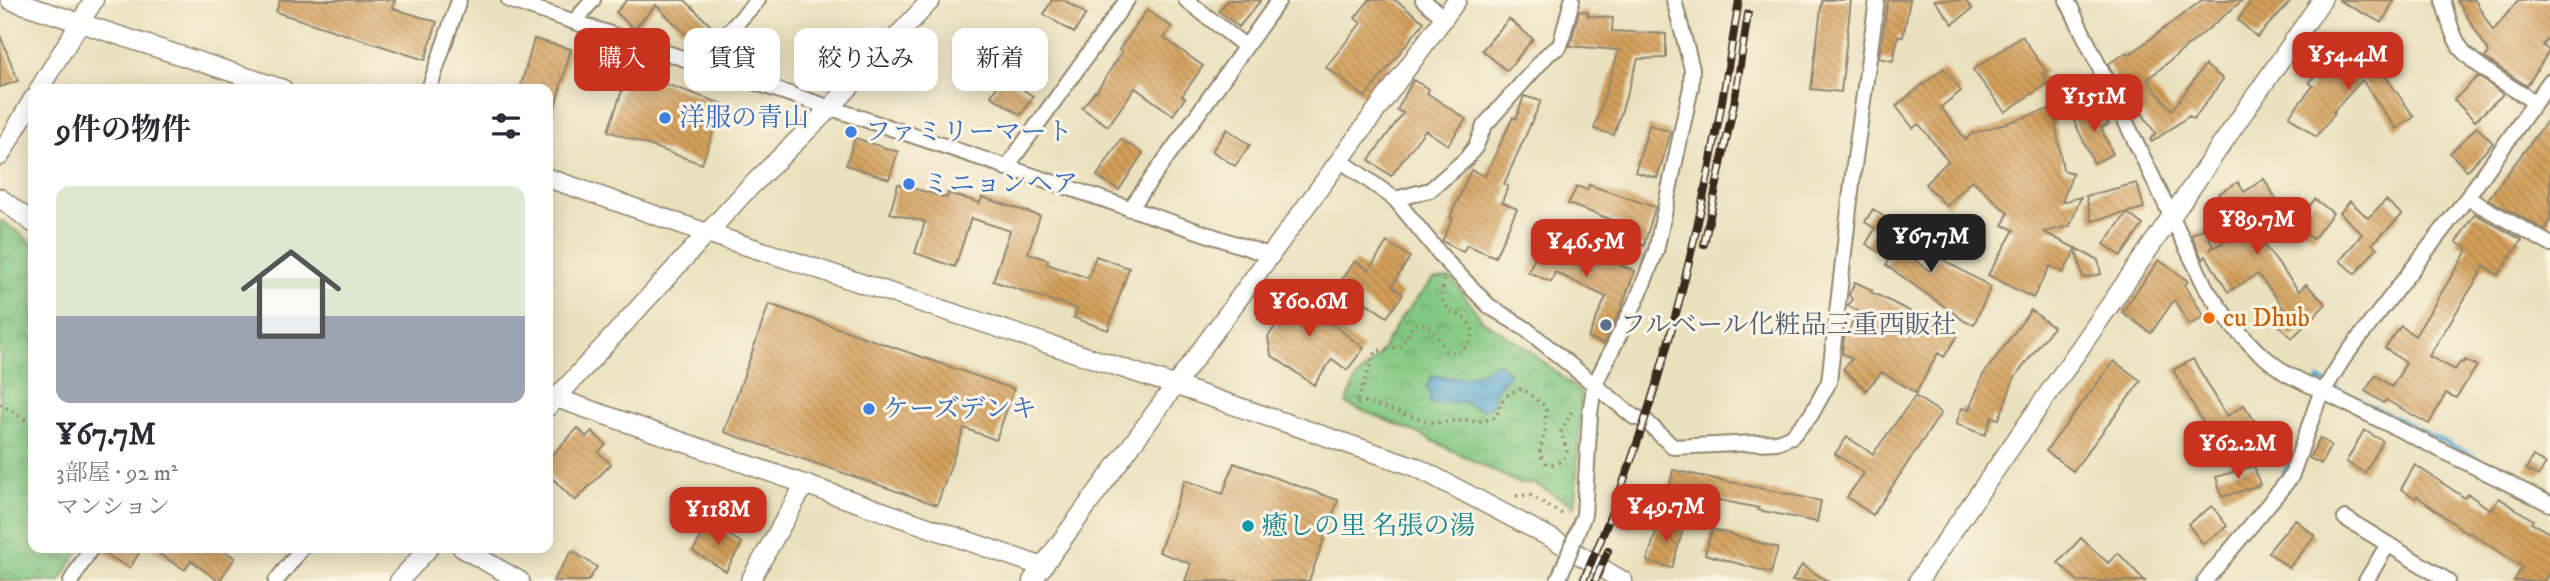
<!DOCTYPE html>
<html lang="ja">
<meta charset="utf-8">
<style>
:root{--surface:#fff;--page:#f7f7f7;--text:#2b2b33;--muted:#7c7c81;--accent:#c8321e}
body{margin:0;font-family:"IM FELL DW Pica","Noto Serif JP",serif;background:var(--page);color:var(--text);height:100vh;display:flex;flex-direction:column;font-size:26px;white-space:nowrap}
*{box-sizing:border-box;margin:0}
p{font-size:23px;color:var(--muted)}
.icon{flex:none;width:38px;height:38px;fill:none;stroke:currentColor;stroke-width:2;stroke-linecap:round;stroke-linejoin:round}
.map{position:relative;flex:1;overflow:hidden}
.panel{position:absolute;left:28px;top:84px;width:525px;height:469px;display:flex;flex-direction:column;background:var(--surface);border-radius:14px;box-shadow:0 4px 18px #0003}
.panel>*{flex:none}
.top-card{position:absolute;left:574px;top:28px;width:665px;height:63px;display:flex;gap:14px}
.price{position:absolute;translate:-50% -60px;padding:0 16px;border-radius:14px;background:var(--accent);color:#fff;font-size:23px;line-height:46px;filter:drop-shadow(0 2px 4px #0008)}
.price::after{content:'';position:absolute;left:50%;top:42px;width:21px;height:16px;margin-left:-10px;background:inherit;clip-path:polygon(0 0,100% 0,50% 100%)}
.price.current{background:#222;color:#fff}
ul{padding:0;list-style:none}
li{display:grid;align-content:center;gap:14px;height:371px;padding:0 28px}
li span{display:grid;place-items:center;height:217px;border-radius:14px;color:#555}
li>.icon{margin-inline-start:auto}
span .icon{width:126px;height:126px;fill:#fffc;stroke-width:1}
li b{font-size:30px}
h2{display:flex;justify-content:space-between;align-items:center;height:84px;padding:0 28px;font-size:30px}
.chip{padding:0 24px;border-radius:14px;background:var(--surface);box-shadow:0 4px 18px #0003;font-size:24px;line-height:63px}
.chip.current{background:var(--accent);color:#fff}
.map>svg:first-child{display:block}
</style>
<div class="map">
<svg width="2550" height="581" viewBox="0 0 2550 581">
<defs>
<pattern id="park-crowns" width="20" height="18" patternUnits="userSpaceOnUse" patternTransform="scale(1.75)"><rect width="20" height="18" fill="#82c781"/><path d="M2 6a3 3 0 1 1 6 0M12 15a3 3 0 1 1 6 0" fill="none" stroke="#6ca269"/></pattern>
<pattern id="water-waves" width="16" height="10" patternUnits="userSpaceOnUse" patternTransform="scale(1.75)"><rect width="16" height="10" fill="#54a6cf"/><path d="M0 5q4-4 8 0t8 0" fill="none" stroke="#4787a7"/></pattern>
<pattern id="building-back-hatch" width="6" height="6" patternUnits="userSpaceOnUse" patternTransform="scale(1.75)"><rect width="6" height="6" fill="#d39f5a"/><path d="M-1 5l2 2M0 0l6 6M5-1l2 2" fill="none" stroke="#ac824a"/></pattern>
</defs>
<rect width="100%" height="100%" fill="#fcf5e5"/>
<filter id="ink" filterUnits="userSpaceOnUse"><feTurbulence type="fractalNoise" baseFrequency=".0143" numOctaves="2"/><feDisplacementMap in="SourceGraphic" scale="14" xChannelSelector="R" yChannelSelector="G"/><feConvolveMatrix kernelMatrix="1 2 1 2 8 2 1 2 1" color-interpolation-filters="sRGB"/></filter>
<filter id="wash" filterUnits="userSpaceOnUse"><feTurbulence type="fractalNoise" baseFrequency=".00686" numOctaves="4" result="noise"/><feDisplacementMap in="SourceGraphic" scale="28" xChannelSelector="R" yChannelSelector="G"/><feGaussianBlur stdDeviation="1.57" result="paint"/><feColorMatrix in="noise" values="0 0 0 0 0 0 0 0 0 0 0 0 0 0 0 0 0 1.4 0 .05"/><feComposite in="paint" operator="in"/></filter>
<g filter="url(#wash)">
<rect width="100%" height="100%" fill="#eae1be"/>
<path fill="url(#park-crowns)" stroke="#5e7850" stroke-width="2" d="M3,221l30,23v304h47l-20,33h-60v-359z
M1451,278l33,44 40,24 57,47 -6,113 -42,-23 -13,1 -105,-52 -69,-28 10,-25 23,-24 21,-36 33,-40z"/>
<path fill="url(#water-waves)" stroke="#486876" stroke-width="2" d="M1498,362l12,11 -15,19 -3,14c-15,9 -18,-3 -32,-4 -10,0 -21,1 -30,2v-11l-4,-4 6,-13c31,3 40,2 66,-14z"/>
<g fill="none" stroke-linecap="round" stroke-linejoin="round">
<path stroke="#54a6cf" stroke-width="5" d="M2317,386l2,-6 198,98
M2282,477l9,-20
M2194,581l44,-51"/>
</g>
<g id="blocks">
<path fill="url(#building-back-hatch)" d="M280,0h115l-3,8 45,14 -12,38 -149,-48z
M627,0h58l31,31 -16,17 -44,-43 -22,24 -18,-17z
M1052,0h12l22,14 -12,19 -30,-19z
M1228,0h33l-22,27 -20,-16z
M1369,0h26l29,22 -59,75 -39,-30 35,-44 -6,-5z
M1822,0h29l-10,92 -30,-3z
M1888,0h22l-7,37 -5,-1 -5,25 -14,-3z
M1934,0h31l7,9 -19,15z
M2202,0h41l-96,80 25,30 33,-45 18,14 -29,40 -5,-3 -37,26 -2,-2 5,-7 -13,-20 -5,4 -7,-8 -22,-45 19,-12 2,3z
M2252,0h40l-35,37 -19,-17z
M2338,0h56l-12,23z
M2457,0h18l18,31 25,-31h32v37l-7,8 6,6 -22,35 -42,-28 4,-6z
M1147,10l25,17 -8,11 39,28 -21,30 3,2 -12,17 -38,-27 -27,38 -26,-18 13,-17 1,1 26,-40 -3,-2z
M1579,11l9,1v4l25,2 -1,13 54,3v24l-28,1 -24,76 -20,-6 25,-79 -49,-4z
M1509,19l24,20 -26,32 -25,-21z
M0,35l18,46 -18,6z
M2022,36l24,36 -4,2 6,9 -43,29 -32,-42z
M534,39l37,10 -19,69 -4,-1v-28h-28z
M2363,44l51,73 -18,12 -34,-49 -29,32 2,1 -19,24 -27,-21 24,-30 -4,-4 23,-24 4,4z
M1944,68l17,23 -20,16 25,33 5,-6 82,-26 10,62 10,3 -11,29 19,-5 -11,29 -26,6 54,28 3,14 -18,4 -7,-29 -13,24 -13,-7 -17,32 -45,-23 26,-45 -11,-5 5,-12 -36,-33 -25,26 -22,-22 23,-23 -29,-37 -6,4 -17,-22z
M629,71l94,33 -21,60 -94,-33z
M2478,76l25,18 -28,27 -21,-21z
M1003,77l30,19 -12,19 -30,-19z
M1413,80l16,9 -2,4 39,26 -18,26 -23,-15 -34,46 -22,-16 34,-47 -6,-3z
M1524,96l17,5 -37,83 4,2 -6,16 15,7 -22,48 -28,-12 -4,7 -21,-11 11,-23 -3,-1 21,-47 14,6 28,-59 3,2z
M2101,107l8,17 -8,4 12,26 -19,9 -21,-44z
M2550,117v105l-5,8 -57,-31z
M1649,125l22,7 -14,46 -22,-6z
M2477,127l16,16 -26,28 -17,-18z
M1227,129l23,16 -15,21 -23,-15z
M855,138l43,14 -9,27 -43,-14z
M1121,139l22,14 -24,37 -22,-14z
M2264,179l17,28 -26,16 11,21 -2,1 35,46 7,-7 20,20 -34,34 -20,-20 11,-11 -25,-33 -30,18 -22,-36 -3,4 -12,-25 14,-7 8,18 -3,4 31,-18 -23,-38 20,-12 6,10z
M2137,183l7,25 -52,13 -6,-25z
M898,184l49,14 1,-5 32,10 2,-6 58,19 -12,37 20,7 -1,4 41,14 8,-22 33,12 -21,62 -34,-12 3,-9 -84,-28 17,-50 -39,-13 -16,49 -40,-14 10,-31 -35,-9z
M1589,185l66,22 -11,39 -21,-8 4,-13 -59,-21 9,-18 10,4z
M2315,199l18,14 -20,26 -18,-14z
M2386,200l16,15 -30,29 5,4 -22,26 -15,-13 22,-27 -22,-21 10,-12 18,17z
M1873,209l24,17 -10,13 43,32 8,-14 53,30 -17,37 -8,-2 -80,-57 4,-6 -24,-15 9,-15 -10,-7z
M2127,213l16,12 -22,31 -17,-12z
M2475,214l47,26 -24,35 -13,-9 -56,90 26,14 5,-8 3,1 2,-3 12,6 -21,32 -10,-5 -17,31 -43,-24 -2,3 -19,-12 11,-16 16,12 14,-24 -21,-15 16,-22 14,10 53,-87 -12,-7z
M1545,235l90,36 -15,40 -16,33 -16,-6 18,-41 -51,-25 -4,10 -23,-10z
M1387,242l23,15 -18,29 11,8 -16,23 -48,-33 16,-23 14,9z
M2159,260l29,21 -3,4 19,31 -14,9 -16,-25 -23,33 -29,-21z
M1855,282l17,8 -1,2 87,43 -14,22 -6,-4 -22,40 -34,-21 -16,18 -23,-21 9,-10 -10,-6 2,-15 14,-27 -10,-5 4,-7 -3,-4z
M1288,286l34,25 -3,3 45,34 -17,22 -15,-11 -18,26 -43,-30 -3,-18 14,-21 -10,-8z
M769,304l245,85 -18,51 -32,-12 -27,77 -213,-73z
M2031,310l22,17 -39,52 -15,40 -7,-2 -7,18 -29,-11 6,-16 7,2 14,-35z
M2193,359l34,57 17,-11 14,21 -46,30 -14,-21 9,-6 -34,-59z
M2114,361l27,20 -68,90 -27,-20z
M1915,396l26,17 -68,102 -26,-18 17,-24 -29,-19 12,-17 26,17z
M578,428l8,9 6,-6 14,14 -8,7 13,12 -36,37 -27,-27v-15z
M2364,430l19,11 -18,32 -19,-11z
M2320,438l11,7 -10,19 -12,-6z
M2533,456l13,8 -8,12 -12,-7z
M1234,463l104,37 -29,81h-124l6,-17 -32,-12 26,-72 38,14z
M2415,465l50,33 3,-4 23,16 8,-12 34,22 -2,3 19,10v37l-6,11h-30l8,-14 -53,-35 -1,2 -51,-38 -2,2 -14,-9z
M2254,466l6,19 -38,12 -6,-20z
M1673,470l148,31 -4,21 -59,-12 1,-2 -90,-18z
M2212,506l15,20 -24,18 -15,-20z
M1660,519l24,7 -12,42 -25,-7z
M2295,519l20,17 -26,32 -21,-16z
M709,523l33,20 -16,28 -33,-20z
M1712,529l66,19 -7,25 -66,-19z
M2081,538l27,25 10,-10 27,28h-67l-20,-18z
M101,548h41l-12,20 -30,-17z
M150,548h70l15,10 -16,23 -28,-20 -6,9z
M572,551l25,16 -9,14h-35z
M1802,565l25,16h-35z"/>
</g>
</g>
<g filter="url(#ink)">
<use href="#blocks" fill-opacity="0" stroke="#92866e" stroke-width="2"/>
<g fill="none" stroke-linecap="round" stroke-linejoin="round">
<defs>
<path id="minor" d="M509,0l763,256
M1186,0l59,46
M1423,0l21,18
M2067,0l140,290 26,36 25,26 27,21 265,131
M2443,0c5,17 9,37 20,51 12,15 53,39 71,51
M574,22l19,-22
M699,64l59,-64
M429,89l30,-89
M1340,160l55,39 49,60 45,47 37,23 108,88 11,3 28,27 104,-5 15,-6 19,-21 18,-33 25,-216 23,-166
M1006,168l121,-168
M2467,198l83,46
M1395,199l35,-9 36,-31 10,-13 8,-20 64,-72 12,-8 12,-46
M1130,209l149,-209
M1584,515l6,-101 4,-28 44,-89 18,-46 35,-164 1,-18 -18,-69
M2345,518l103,63
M71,581l20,-33
M276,581l26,-33
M2205,581l86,-104 28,-79 24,-39 124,-161 83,-117
M2366,581l22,-37"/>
<path id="tertiary" d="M10,0l273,89
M39,89l55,-89
M0,156l33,-57
M548,178l159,55 467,152 242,82 137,72 70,42
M0,198l33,25
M556,398l487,169
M548,407l196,-214 86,-85 101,-108
M462,548l58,33
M399,581l30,-33
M750,581l55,-97
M1032,581l425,-581
M1918,581l404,-581"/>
</defs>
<use href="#minor" stroke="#92866e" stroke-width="18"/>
<use href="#tertiary" stroke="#92866e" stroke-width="21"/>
<path stroke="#92866e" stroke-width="3.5" stroke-dasharray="2 5" stroke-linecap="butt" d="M1444,280l-3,18c3,4 6,11 11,14 3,2 8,2 11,5 17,14 10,28 -7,36l-11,-3c-9,-15 -12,-27 -31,-26l-13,22 -25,5 -20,53 9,-2 68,21 33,-3 11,2 20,-5c3,-17 9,-25 26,-28l23,18 -1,24 -6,23 8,10h7l9,-4 4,-9 -6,-19 13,-25
M0,404l33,20
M1516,496l14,-1 32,19h5"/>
<use href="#minor" stroke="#fff" stroke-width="14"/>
<use href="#tertiary" stroke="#fff" stroke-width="18"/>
<defs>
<path id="rail" d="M1704,244l30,-140 14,-90
M1583,581c83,-184 125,-382 156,-581
M1595,581l13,-30"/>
</defs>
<use href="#rail" stroke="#3b2a1e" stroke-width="8"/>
<use href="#rail" stroke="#fcf5e5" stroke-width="5" stroke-dasharray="16" stroke-linecap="butt"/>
<defs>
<path id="minor-bridge" d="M1558,581l26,-66"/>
</defs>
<use href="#minor-bridge" stroke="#92866e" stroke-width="18" stroke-linecap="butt"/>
<use href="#minor-bridge" stroke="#fff" stroke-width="14"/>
</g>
</g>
<g fill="#3f7fe0" stroke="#fcf5e5" stroke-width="2.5">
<circle cx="665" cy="118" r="7"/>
<circle cx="851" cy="132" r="7"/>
<circle cx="909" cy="184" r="7"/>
<circle cx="869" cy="409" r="7"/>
</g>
<circle fill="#e8710a" stroke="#fcf5e5" stroke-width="2.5" cx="2209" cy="318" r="7"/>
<circle fill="#5c6f8a" stroke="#fcf5e5" stroke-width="2.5" cx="1606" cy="325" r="7"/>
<circle fill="#0f9aa8" stroke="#fcf5e5" stroke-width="2.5" cx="1248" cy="526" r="7"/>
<g text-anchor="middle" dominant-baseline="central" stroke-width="6" stroke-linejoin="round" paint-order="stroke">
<g font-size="26" fill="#366cbe" stroke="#fcf5e5" text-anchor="start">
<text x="679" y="118">洋服の青山</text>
<text x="865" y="132">ファミリーマート</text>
<text x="923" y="184">ミニョンヘア</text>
<text x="883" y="409">ケーズデンキ</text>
</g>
<g font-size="26" fill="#c56008" stroke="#fcf5e5" text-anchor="start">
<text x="2223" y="318">cu Dhub</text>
</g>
<g font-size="26" fill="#4e5e75" stroke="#fcf5e5" text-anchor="start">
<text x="1620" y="325">フルベール化粧品三重西販社</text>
</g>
<g font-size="26" fill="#0d838f" stroke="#fcf5e5" text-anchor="start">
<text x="1262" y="526">癒しの里 名張の湯</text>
</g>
</g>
</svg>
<b class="price" style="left:2348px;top:92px">¥54.4M</b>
<b class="price" style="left:2094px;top:134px">¥151M</b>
<b class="price" style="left:2257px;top:257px">¥89.7M</b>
<b class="price current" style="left:1931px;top:274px">¥67.7M</b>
<b class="price" style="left:1586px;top:279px">¥46.5M</b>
<b class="price" style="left:1309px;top:339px">¥60.6M</b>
<b class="price" style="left:2238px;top:481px">¥62.2M</b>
<b class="price" style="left:1666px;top:544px">¥49.7M</b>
<b class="price" style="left:718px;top:547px">¥118M</b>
<div class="top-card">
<a class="chip current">購入</a>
<a class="chip">賃貸</a>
<a class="chip">絞り込み</a>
<a class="chip">新着</a>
</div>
<section class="panel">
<h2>9件の物件<svg class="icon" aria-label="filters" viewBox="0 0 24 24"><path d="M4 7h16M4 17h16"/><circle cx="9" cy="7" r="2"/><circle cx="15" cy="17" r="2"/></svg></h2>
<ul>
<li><span style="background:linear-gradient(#dfe7d0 60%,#9aa5b1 0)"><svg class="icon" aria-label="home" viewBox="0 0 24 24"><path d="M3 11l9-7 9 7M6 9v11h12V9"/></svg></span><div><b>¥67.7M</b><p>3部屋 · 92 m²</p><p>マンション</p></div></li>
</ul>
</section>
</div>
